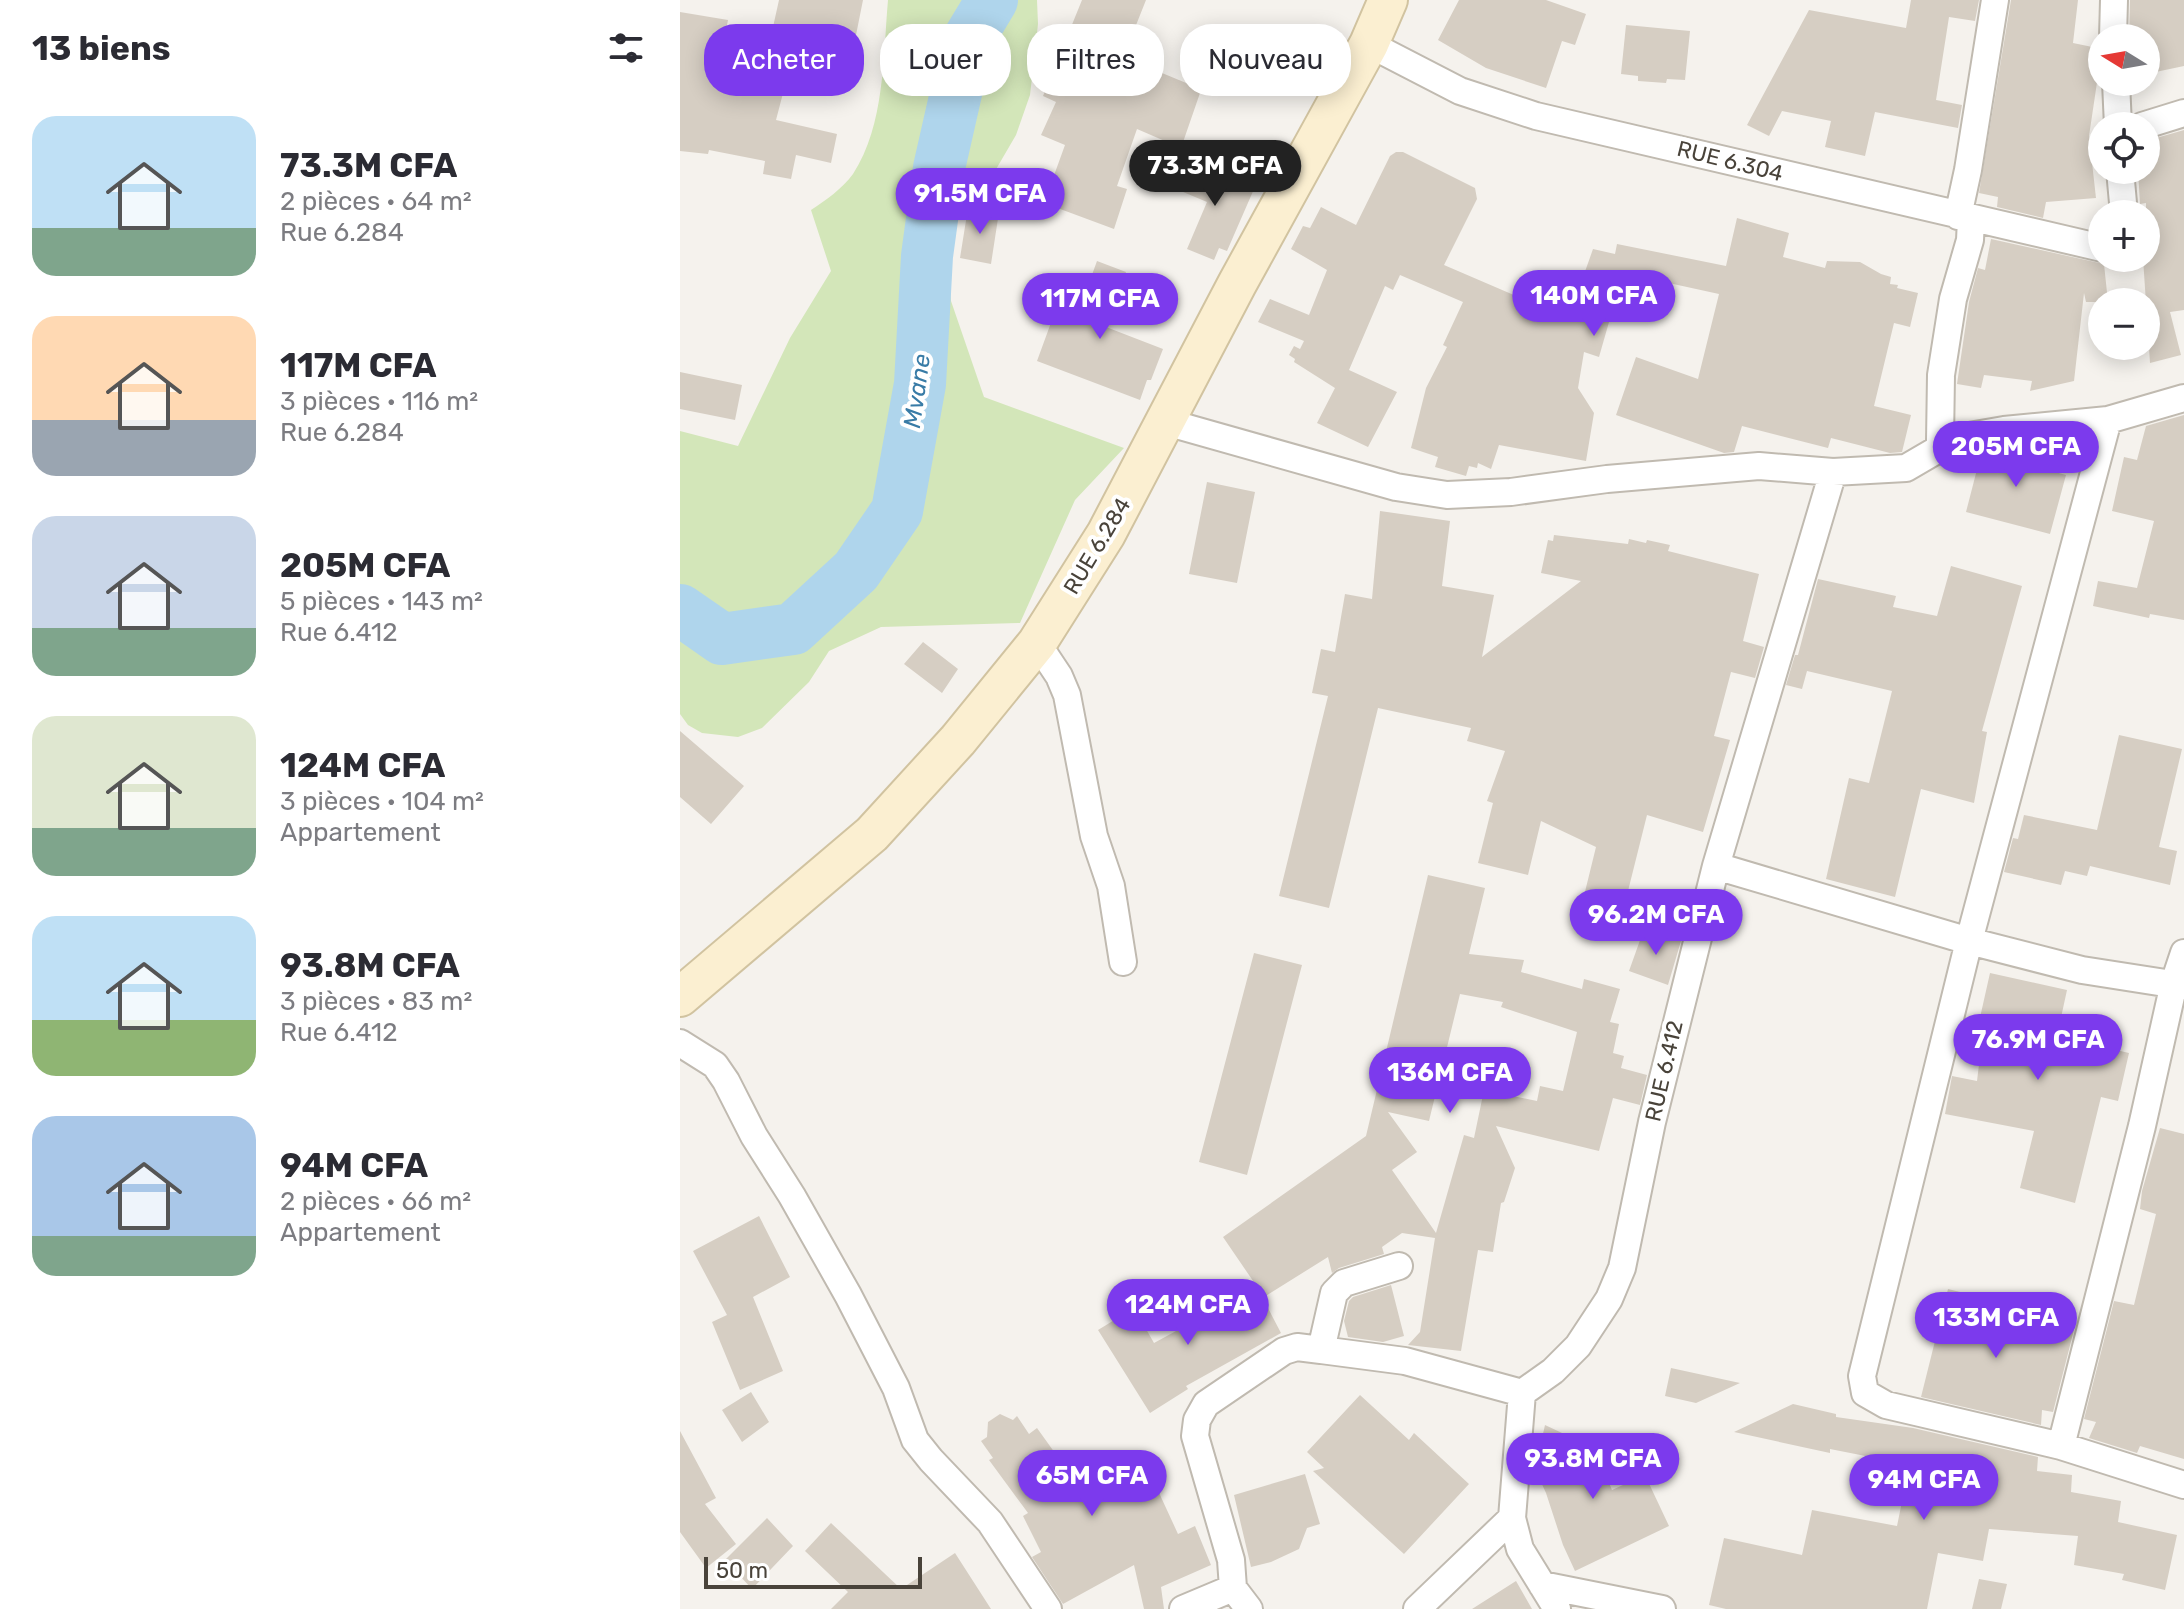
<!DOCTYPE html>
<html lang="fr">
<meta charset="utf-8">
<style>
:root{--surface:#fff;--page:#f7f7f7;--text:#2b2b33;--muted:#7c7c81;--accent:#7c3aed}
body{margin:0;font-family:Rubik,sans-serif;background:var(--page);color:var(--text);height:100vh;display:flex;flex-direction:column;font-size:30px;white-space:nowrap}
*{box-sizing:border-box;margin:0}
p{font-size:26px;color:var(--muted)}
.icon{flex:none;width:44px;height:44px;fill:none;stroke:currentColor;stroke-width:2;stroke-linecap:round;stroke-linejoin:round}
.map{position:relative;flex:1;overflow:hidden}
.details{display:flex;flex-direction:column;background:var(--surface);width:680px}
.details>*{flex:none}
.hud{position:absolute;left:24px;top:24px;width:760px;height:72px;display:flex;gap:16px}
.needle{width:52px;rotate:281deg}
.buttons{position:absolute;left:1408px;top:24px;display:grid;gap:16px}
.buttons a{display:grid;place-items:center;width:72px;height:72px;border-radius:50%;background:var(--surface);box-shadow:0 4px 20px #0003;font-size:40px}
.scale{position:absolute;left:24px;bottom:20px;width:218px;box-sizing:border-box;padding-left:8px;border:4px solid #49433a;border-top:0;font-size:22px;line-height:28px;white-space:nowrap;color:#49433a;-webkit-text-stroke:6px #fff;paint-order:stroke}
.price{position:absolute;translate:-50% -68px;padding:0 18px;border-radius:28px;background:var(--accent);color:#fff;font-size:26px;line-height:52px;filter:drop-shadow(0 2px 4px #0008)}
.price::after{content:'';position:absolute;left:50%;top:48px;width:24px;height:18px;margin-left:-12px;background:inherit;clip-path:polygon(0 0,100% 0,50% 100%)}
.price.on{background:#222;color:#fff}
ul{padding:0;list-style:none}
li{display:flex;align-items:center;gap:24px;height:200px;padding:0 32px}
li span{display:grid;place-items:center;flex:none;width:224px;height:160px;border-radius:24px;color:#555}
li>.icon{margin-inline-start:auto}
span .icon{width:96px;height:96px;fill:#fffc;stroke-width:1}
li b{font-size:34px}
h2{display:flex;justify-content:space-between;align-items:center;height:96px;padding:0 32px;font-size:34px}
.tag{padding:0 28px;border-radius:32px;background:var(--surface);box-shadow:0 4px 20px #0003;font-size:28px;line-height:72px}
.tag.on{background:var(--accent);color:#fff}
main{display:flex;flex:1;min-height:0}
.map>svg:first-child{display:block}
</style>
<main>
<section class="details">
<h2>13 biens<svg class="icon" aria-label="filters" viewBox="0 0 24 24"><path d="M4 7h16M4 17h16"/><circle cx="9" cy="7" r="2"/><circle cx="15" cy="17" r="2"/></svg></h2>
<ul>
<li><span style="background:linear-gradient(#bfe0f5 70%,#7fa58c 0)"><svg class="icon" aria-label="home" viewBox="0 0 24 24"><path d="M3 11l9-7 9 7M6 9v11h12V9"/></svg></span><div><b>73.3M CFA</b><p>2 pièces · 64 m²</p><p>Rue 6.284</p></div></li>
<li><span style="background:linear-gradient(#ffd9b3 65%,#9aa5b1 0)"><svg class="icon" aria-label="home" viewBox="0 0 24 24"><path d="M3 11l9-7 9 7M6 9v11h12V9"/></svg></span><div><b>117M CFA</b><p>3 pièces · 116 m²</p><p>Rue 6.284</p></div></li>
<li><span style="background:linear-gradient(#c9d6e8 70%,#7fa58c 0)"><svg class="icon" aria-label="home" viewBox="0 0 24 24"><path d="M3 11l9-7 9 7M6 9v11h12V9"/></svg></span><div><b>205M CFA</b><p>5 pièces · 143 m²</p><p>Rue 6.412</p></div></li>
<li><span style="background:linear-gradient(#dfe7d0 70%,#7fa58c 0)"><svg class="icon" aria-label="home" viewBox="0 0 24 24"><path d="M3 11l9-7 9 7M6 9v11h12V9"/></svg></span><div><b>124M CFA</b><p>3 pièces · 104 m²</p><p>Appartement</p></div></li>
<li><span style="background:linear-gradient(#bfe0f5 65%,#8fb573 0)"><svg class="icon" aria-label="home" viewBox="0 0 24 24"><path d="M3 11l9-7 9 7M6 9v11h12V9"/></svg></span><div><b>93.8M CFA</b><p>3 pièces · 83 m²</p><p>Rue 6.412</p></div></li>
<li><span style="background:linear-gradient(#a9c7e8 75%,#7fa58c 0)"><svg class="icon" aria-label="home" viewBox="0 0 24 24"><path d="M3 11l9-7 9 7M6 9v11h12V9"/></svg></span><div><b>94M CFA</b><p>2 pièces · 66 m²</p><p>Appartement</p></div></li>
</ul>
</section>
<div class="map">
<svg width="1504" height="1609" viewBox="0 0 1504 1609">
<rect width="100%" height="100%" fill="#f5f2ed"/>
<path fill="#d3e6b9" d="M208,0h149l1,24 -8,71 -14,40 -28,48 -32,24 -9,26 4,68 33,96 140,51 -49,52 -55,123 -139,4 -52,24 -20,31 -47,46 -24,9 -36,-4 -14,-8 -8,-11v-283l58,15 52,-108 41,-67 -20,-61c15,-10 31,-21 42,-36 32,-49 30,-118 35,-174z"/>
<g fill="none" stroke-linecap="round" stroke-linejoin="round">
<path stroke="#afd5ec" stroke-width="52" d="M0,610l42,29 71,-10 63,-58 41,-60 23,-127 7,-128 12,-88 29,-128 24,-40"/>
</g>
<path fill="#d6cec3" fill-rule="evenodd" d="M99,0h84l-8,40 -12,-2 -7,44 -48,-8 -12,46 61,14 -6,29 -35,-8 -5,24 -28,-5 2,-13 -56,-11 -1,4 -28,-3v-139l48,8 -8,40 43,12z
M402,0h64l-27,68 39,7 4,-2 29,12 1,4 8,4 -19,55 -44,-19 -20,57 10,3 -13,40 -70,-26 21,-58 -24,-10 15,-33 -13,-6z
M779,0h87l40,14 -11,31 -13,-4 -16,47 -60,-20 -48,-28z
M1231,0h68l-4,21 -26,-4 -13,83 26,5 -4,23 -83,-16 -10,44 -40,-9 6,-26 -49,-10 -13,25 -22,-11 62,-115 97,18z
M1331,0h67l-5,43 29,6 -13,87 7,62 -50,4 -3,16 -46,-11 1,-10 -19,-4z
M1450,0h54v66l-38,8v-36h-17z
M946,25l64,6 -5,49 -18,-1 -1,4 -28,-2v-5l-17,-2z
M1504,130v180l-14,2 11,43 -31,8 -7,-105h3v-55l-6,1 -2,-34h8v-29z
M716,152h7l72,36 2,11 -33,66 102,44 6,-19 24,7 17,-48 22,5 2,-10 109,22 11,-48 52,15 -6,24 42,11 2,-7 33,1 21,12 10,3 -1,7 8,1 -1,3 21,5 -8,34 -16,-4 -20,83 37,9 -9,37 -12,1 -59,-15 -3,10 -86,-22 -8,26 -10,1 -108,-38 20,-58 62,22 21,-85 -96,-21 -24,84 -15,-5 -6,36 16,25 -8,48 -87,-16 -8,24 -13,-6 -1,5 -8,-2 -3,10 -31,-9 3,-10 -27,-9 15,-60 21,-41 -4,-2 20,-43 -63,-27 -7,15 -8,-4 -36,84 48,22 -29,55 -51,-24 18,-35 -41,-26 1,-3 -6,-4 5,-9 6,3 4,-8 -46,-19 12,-23 39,16 18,-45 -36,-21 12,-23 7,2 11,-21 35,18 34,-69z
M509,161l65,28 -27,62 -8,-3 -5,12 -27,-11 20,-47 -31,-13z
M288,208l31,4 -8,52 -31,-6z
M1311,239l113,25 4,38h-22l-2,-9 -10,88 -44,10 2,-10 -48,-6 -3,13 -24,-4 12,-82 9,-34 7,2z
M417,261l29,11 -20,55 57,22 -12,31h-4l-7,20 -103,-39 19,-52 21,7z
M0,372l62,13 -7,35 -55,-11z
M1504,415v205l-34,-6 -1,4 -56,-12 5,-25 39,7 17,-67 -42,-10 12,-54 13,3 9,-34z
M1338,445l23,6 -4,16 29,8 -16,59 -84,-22 16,-62z
M527,482l48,10 -18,91 -48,-9z
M700,511l70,10 -8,65 52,9 -12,62 99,-76 -40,-8 7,-33 5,1 1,-6 74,9 1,-5 17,4 1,-3 23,5 -2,6 91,23 -16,67 21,6 -9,31 -24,-6 -17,64 16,4 -27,92 -56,-17 -26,104 -40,-11 15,-61 -55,-26 -13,54 -50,-12 15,-60 -6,-2 18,-50 -38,-10 4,-13 -93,-20 -49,200 -50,-12 49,-200 -16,-3 9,-44 14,3 10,-58 27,5z
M1271,566l71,20 -40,145 5,1 -13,71 -53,-14 -26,108 -69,-18 23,-101 20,5 23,-92 -85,-20 -5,18 -16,-4 9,-30h3l20,-76 78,17 -3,11 44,9z
M243,642l35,27 -16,24 -38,-29z
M0,731l64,55 -33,38 -31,-27z
M1439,735l63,14 -23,98 18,4 -7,34 -80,-19 -3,10 -22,-5 -4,14 -57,-13 9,-34 5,1 6,-24 73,15z
M748,875l57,13 -16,66 55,6 -3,12 61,17 2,-10 36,10 -10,33 9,2 -6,29 11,3 -3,12 26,7 -7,30 -27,-7 -14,53 -103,-25 19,42 -11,34 -3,1 -8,49 -15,-2 -17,101 -53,-6 12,-13 15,-94 -33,-5 -20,14 2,7 -45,14 -7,5 -4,-16 -64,40 -41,-60 143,-101zM780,994l43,8 -2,5 76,25 -14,59 -23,-5 -3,15 -53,-11 -10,48 -10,-3 -28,98 -44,-63 25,-18 -29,-40 41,9z
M964,929l37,12 -13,44 -39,-14z
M574,953l48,12 -55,210 -48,-13z
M1310,973l77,17 -10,46 72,17 -11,48 -17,-4 -26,106 -55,-15 14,-57 -89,-17 7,-38 25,5 6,-49 -6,-1z
M1480,1128l24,6v325l-44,-13 -3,7 -48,-15 7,-16 -12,-3 30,-118 20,4 22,-91 -16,-5 2,-18z
M79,1216l31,61 -37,20 30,74 -43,19 -28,-68 15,-7 -34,-64z
M711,1285l13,51 -21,6 -35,-5 -4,-16 5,-20 4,-4z
M577,1287l24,46 -95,53 2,3 -38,24 -52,-83 36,-22 20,35z
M1268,1289l44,11 -2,9 84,21 -21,82 -11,-2 -1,15 -120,-28z
M991,1368l69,15 -44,20 -31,-7z
M71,1392l18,30 -27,20 -20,-32z
M680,1395l49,45 5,-7 55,51 -65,70 -91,-83 11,-3 -17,-16z
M1113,1404l43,10v3l77,11 125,29 -1,14 35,4 -1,17 50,9 -3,21 59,13 -12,55 -43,-10 2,-6 -50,-9 4,-29 -89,-7 -6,32 -45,-8 -11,56h-201l-17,-4 15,-67 78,17 10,-45 85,16 9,-44 -3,-1 3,-17 -76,-15v4l-96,-21z
M320,1414l13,6 4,-4 12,18 8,-6 33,46 4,-2 2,4 55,-25 9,23 9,-3 29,63 17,-8 16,39 -50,22 3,22h-20l-10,-44 -71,39 -31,-47 9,-5 -18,-36 5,-3 -39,-53 4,-2 -12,-17 6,-4 1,-15z
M865,1425l49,23 18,42 33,-15 24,51 -94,45 -12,-26 -17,-52 -11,-24z
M0,1431l36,67 -11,6 31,40 -30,24 -26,-36z
M625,1474l15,50 -13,4 -8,21 -28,13 -20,5 -17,-72z
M87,1518l26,28 -41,43 -27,-29z
M151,1523l70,66 54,-36 36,56h-160l17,-17 -43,-41z
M1299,1579l28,5 -6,25h-29z
M836,1581l16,28h-60z"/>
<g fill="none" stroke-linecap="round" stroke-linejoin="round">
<defs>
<path id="street" d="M1433,38l1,-38
M689,44l91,47 76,25 566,132
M1436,82l2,44
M1462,126l42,-13
M1440,170l4,44
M1278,216l10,-46 27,-170
M1428,420l-139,521 -107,435 3,17 21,12 175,41 123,39
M486,422l230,65 51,8 64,-3 96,-13 152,-13 74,6 73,-4 36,-21 -2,-6 64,-11 104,-10 76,-22
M1260,441l1,-66 12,-76 17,-59 1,-21
M357,643l22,33 8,19 27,141 17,50 12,76
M1036,866l253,75 113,29 102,16
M0,1043l35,22 11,16 28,55 38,60 56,99 48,93 19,52 16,20 59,62 58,87
M641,1350l84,11 117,32
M1381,1446l81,-320 32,-143 10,-30
M832,1518l8,31 37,60
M862,1585l120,24
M553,1588l-2,-28 -36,-124 2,-16 9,-16 78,-53 13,-4 24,3 13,-57 10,-10 55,-17
M503,1609l50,-21 16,21
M737,1609l95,-91 10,-125 31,-22 25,-25 31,-47 13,-31 30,-146 64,-256 117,-394"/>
<path id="secondary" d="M0,997l192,-163 86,-94 79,-97 69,-109 131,-250 132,-240 19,-44"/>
</defs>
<use href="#street" stroke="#c0bab0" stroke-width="30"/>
<use href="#secondary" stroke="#d1c3a0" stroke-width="42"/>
<use href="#street" stroke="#fff" stroke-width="26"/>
<use href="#secondary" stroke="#fbefd1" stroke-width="38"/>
</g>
<g text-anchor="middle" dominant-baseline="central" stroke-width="8" stroke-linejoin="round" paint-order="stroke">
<g font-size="22" fill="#49433a" stroke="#fff">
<text transform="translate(1050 161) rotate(14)">RUE 6.304</text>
<text transform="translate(417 546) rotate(-59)">RUE 6.284</text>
<text transform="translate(984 1071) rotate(-77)">RUE 6.412</text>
</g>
<g font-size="24" font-style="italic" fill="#387ba6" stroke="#fff">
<text transform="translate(237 391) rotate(-82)">Mvane</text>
</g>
</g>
</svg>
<div class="buttons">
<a><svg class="needle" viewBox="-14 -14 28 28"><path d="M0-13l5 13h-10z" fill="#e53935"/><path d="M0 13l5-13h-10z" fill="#7c7c81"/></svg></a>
<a><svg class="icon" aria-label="locate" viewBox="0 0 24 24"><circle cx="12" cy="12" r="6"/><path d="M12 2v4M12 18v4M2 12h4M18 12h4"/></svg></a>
<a>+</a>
<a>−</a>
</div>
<div class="scale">50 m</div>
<b class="price on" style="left:535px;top:208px">73.3M CFA</b>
<b class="price" style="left:300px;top:236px">91.5M CFA</b>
<b class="price" style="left:914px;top:338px">140M CFA</b>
<b class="price" style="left:420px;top:341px">117M CFA</b>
<b class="price" style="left:1336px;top:489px">205M CFA</b>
<b class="price" style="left:976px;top:957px">96.2M CFA</b>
<b class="price" style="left:1358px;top:1082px">76.9M CFA</b>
<b class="price" style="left:770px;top:1115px">136M CFA</b>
<b class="price" style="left:508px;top:1347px">124M CFA</b>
<b class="price" style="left:1316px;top:1360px">133M CFA</b>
<b class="price" style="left:913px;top:1501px">93.8M CFA</b>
<b class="price" style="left:412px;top:1518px">65M CFA</b>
<b class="price" style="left:1244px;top:1522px">94M CFA</b>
<div class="hud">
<a class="tag on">Acheter</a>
<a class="tag">Louer</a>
<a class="tag">Filtres</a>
<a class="tag">Nouveau</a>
</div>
</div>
</main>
